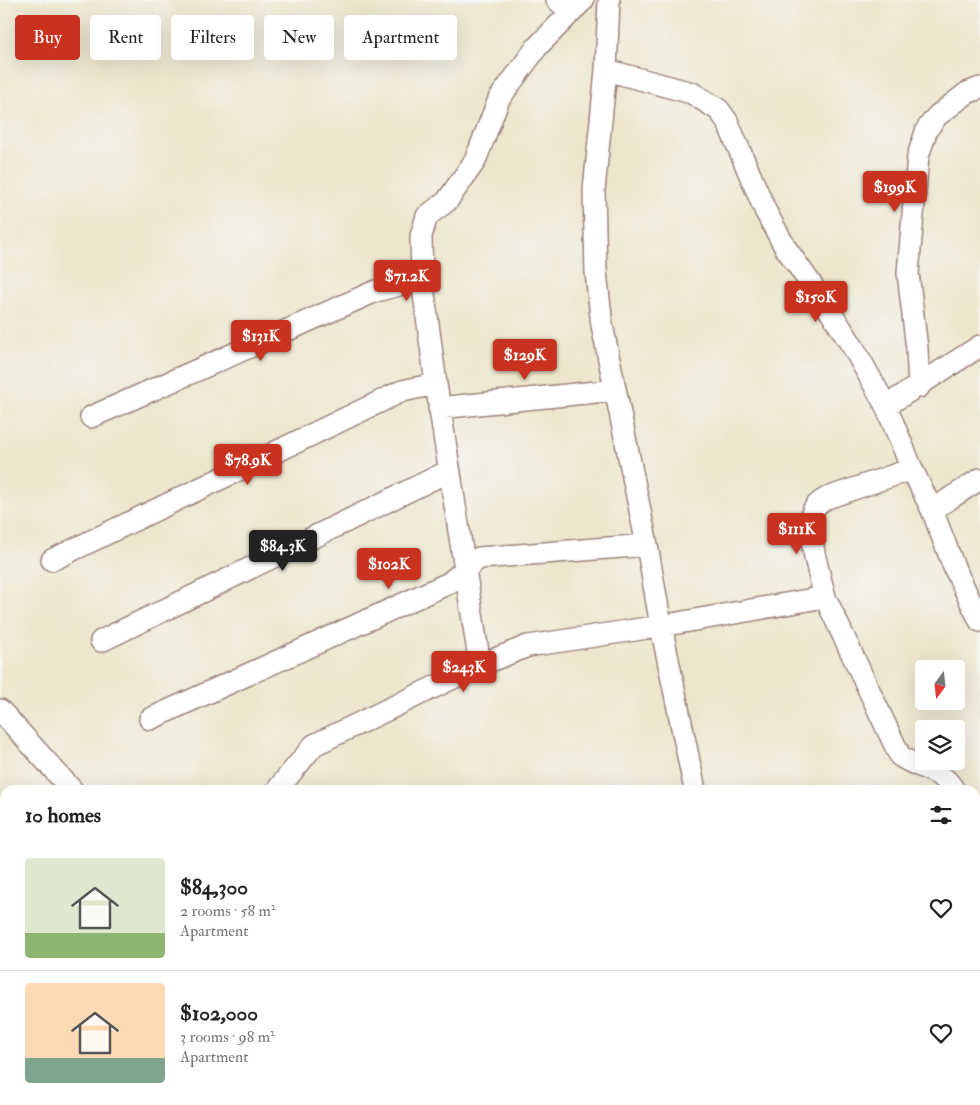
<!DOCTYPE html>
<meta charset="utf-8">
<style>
:root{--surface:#fff;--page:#f2f2f2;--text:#222;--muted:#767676;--line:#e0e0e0;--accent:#c8321e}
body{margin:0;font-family:"IM FELL Double Pica",serif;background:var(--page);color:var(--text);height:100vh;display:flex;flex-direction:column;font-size:19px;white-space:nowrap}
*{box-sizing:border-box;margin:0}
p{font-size:16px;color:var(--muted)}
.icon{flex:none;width:28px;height:28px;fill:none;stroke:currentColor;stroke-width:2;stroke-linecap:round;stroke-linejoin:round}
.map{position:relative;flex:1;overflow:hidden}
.drawer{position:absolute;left:0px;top:785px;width:980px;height:320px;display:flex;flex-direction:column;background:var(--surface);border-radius:15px 15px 0 0;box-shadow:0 5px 20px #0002}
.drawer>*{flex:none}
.guide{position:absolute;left:15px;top:15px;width:500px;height:45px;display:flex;gap:10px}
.needle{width:32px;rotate:195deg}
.fabs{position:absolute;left:915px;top:660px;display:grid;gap:10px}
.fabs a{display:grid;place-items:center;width:50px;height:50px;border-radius:5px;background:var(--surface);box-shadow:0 5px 20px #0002;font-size:25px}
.price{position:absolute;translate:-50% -42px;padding:0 11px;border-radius:5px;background:var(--accent);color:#fff;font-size:16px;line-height:32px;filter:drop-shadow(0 1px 2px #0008)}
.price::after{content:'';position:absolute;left:50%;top:30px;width:15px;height:11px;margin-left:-8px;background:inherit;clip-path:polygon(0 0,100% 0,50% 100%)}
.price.current{background:#222;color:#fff}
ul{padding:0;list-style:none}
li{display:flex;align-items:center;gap:15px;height:125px;padding:0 25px}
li+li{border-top:1px solid var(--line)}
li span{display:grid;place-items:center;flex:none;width:140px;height:100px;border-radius:5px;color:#555}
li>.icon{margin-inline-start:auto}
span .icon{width:60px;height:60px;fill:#fffc;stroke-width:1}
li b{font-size:21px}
h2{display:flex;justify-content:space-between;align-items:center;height:60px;padding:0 25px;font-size:21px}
.tag{padding:0 18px;border-radius:5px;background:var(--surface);box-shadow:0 5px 20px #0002;font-size:18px;line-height:45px}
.tag.current{background:var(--accent);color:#fff}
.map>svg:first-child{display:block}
</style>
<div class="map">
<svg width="980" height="1105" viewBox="0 0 980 1105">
<rect width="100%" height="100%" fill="#f6f6f2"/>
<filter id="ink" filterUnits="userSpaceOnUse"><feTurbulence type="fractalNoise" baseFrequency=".02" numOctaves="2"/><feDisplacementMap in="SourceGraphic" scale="10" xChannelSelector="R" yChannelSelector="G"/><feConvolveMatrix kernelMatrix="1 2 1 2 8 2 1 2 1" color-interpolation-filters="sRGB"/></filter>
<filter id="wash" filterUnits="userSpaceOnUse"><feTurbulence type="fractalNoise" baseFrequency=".0096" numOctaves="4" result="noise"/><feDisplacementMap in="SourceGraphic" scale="20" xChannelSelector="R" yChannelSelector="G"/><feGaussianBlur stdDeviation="1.12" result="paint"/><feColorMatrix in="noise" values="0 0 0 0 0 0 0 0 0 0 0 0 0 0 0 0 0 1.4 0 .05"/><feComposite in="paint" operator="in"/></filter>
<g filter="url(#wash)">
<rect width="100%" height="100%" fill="#ede6cc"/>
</g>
<g filter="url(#ink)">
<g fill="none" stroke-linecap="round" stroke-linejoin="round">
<defs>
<path id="street" d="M557,0l15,12
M609,0l-3,70 -12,120 2,83 6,52 45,220 14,81 34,164
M606,70l86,23 27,17 8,11 39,91 19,35 47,67 21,33 33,59 26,63 20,41 22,57 26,54
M919,387l-2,-38 -9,-76 10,-117 9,-27 10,-13 30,-23 13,-5
M886,406l94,-60
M439,408l176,-18
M91,417l285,-126 46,-12
M932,510l48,-31
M52,560l350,-169 34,-7
M825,597l75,159c14,10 34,13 46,24 3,3 6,7 8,10
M101,641l348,-170
M480,665l-44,-281 -14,-105 -1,-43 6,-20 20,-15 28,-40 24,-62 38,-52 46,-47
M0,710l72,80
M150,719l299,-136 30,-25 168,-13
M277,790l37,-45 166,-80 48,-19 133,-20 164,-29c-5,-21 -20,-67 -12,-86 3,-7 9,-10 14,-13l85,-29
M975,815l5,-2
M0,864l5,-1
M0,1026l5,7
M43,1100l3,5
M374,1100l2,5
M673,1100v5
M782,1100l2,5
M182,1105l11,-5
M518,1105l10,-5
M869,1105l8,-5"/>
</defs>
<use href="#street" stroke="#9c827c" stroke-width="24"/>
<use href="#street" stroke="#fff" stroke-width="21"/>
</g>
</g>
</svg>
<div class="fabs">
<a><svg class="needle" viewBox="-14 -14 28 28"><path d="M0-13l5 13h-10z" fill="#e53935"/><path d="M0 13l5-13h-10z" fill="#767676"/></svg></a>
<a><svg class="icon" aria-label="layers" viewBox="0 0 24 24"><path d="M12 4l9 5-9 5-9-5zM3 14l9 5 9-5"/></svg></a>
</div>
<b class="price" style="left:895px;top:213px">$199K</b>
<b class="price" style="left:407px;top:302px">$71.2K</b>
<b class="price" style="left:816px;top:323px">$150K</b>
<b class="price" style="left:261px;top:362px">$131K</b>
<b class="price" style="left:525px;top:381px">$129K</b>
<b class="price" style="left:248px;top:486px">$78.9K</b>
<b class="price" style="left:797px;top:555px">$111K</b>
<b class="price current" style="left:283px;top:572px">$84.3K</b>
<b class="price" style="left:389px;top:590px">$102K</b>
<b class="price" style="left:464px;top:693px">$243K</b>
<div class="guide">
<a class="tag current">Buy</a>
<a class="tag">Rent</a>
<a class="tag">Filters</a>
<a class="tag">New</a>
<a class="tag">Apartment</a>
</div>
<section class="drawer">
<h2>10 homes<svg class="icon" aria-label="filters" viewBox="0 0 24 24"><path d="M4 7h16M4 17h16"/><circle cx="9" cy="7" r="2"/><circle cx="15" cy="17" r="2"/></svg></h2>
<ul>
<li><span style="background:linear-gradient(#dfe7d0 75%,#8fb573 0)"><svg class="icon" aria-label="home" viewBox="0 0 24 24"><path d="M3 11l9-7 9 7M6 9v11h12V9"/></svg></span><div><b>$84,300</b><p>2 rooms · 58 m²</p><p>Apartment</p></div><svg class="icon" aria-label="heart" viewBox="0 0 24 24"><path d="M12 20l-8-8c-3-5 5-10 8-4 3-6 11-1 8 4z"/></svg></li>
<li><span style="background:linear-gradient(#ffd9b3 75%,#7fa58c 0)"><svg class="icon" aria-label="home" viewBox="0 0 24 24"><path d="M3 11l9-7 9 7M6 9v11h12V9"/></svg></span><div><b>$102,000</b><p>3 rooms · 98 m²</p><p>Apartment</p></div><svg class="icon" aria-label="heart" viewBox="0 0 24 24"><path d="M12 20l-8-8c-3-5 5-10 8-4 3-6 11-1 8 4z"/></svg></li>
</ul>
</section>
</div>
